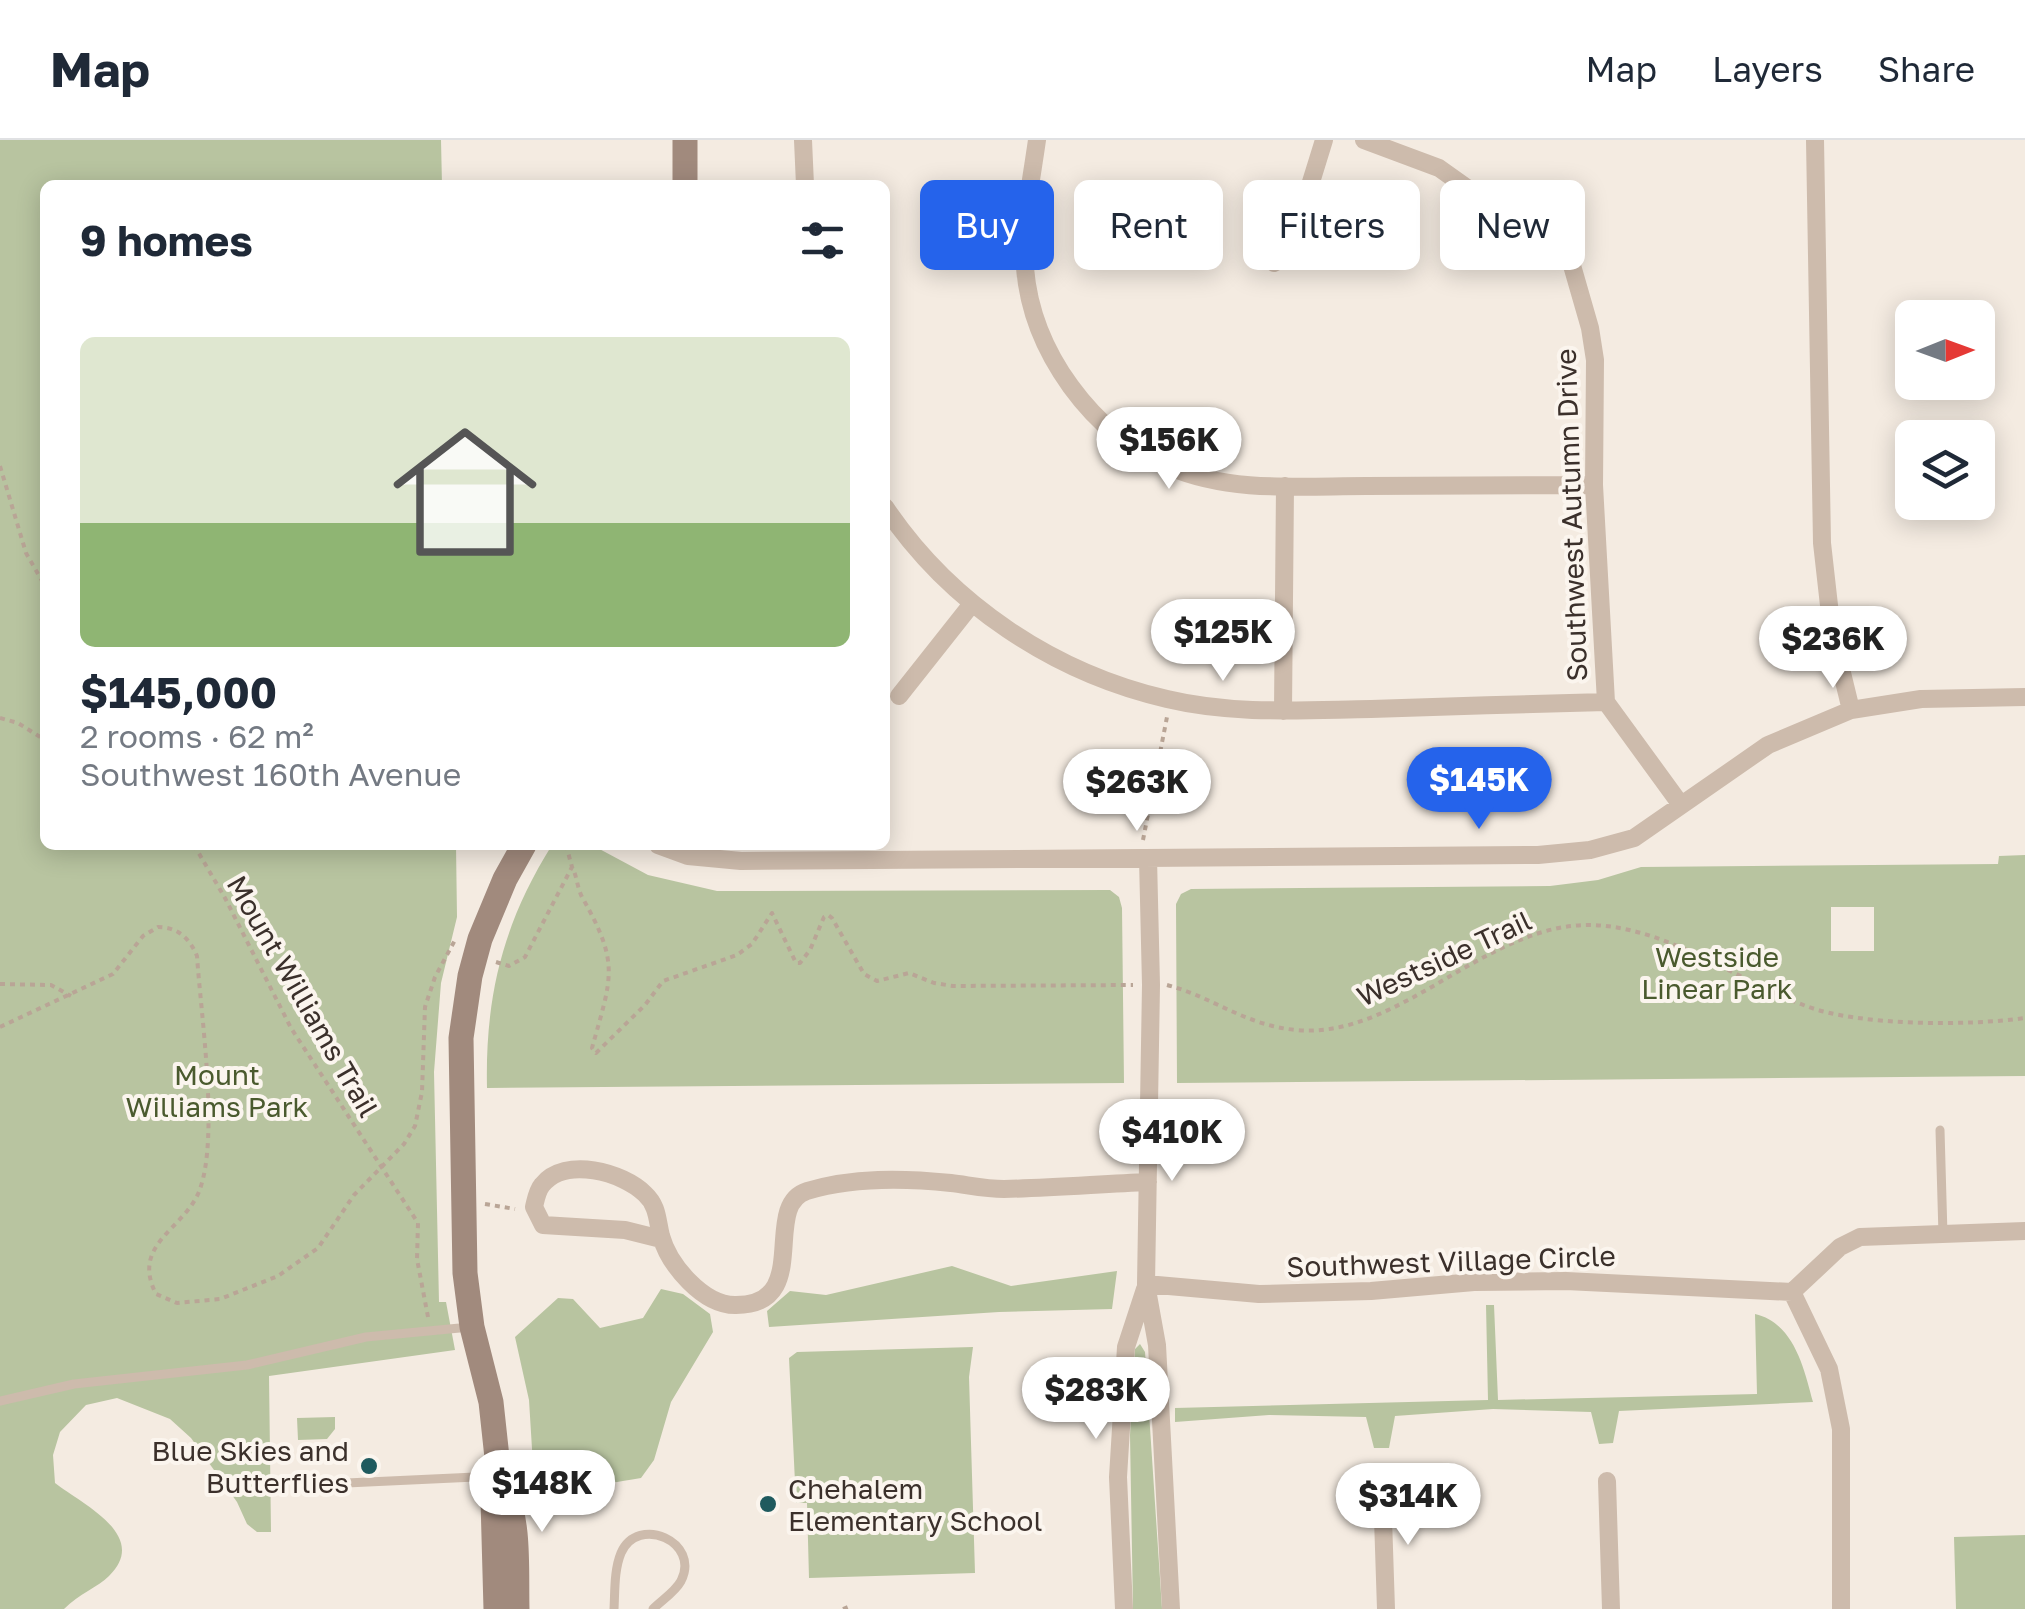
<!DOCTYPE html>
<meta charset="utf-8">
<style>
:root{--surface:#fff;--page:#f2f2f3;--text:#1f2937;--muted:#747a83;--line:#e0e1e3;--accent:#2563eb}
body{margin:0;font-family:"Golos Text",sans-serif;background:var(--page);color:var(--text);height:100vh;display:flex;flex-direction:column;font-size:38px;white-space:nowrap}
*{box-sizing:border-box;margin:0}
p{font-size:32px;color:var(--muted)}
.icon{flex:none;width:55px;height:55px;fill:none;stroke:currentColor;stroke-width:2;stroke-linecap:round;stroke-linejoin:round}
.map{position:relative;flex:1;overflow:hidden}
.sheet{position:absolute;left:40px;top:40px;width:850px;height:670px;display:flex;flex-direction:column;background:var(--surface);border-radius:15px;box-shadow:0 5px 25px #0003}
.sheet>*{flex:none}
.hud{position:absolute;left:920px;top:40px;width:950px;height:90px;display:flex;gap:20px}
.needle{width:65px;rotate:89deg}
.controls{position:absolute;left:1895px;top:160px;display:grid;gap:20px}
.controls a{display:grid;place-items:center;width:100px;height:100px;border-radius:15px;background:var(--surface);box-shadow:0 5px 25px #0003;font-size:50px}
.price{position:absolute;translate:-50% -85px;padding:0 22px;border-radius:35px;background:#fff;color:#222;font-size:32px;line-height:65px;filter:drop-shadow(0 2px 5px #0008)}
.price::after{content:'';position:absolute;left:50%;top:60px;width:30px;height:22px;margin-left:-15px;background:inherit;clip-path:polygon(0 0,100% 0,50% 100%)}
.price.current{background:var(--accent);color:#fff}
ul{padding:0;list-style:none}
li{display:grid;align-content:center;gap:20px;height:530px;padding:0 40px}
li span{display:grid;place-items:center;height:310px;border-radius:15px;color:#555}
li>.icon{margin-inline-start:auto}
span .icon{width:180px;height:180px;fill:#fffc;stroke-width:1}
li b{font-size:42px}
h2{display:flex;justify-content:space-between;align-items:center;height:120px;padding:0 40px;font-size:42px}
.chip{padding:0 35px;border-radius:15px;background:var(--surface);box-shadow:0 5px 25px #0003;font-size:35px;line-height:90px}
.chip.current{background:var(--accent);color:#fff}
header{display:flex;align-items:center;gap:60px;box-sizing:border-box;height:140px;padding:0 50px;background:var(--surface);border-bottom:2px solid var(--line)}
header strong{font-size:48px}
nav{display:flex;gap:55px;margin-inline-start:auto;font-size:35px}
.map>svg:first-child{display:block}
</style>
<header>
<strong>Map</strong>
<nav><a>Map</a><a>Layers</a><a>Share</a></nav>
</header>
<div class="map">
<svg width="2025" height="1469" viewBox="0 0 2025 1469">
<rect width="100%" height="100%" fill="#f4ebe1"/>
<path fill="#b8c4a0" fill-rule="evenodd" d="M0,0h441l1,45h-397v660h411l1,72 -16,66 -7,89 5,230h7l9,48 -186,26 2,156h-14l-10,-8 -10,-22 -46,-64 -21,-19 -53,-21 -31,7 -26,27 -7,23 2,28c25,20 96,52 54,93 -11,11 -30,18 -45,33h-64z
M552,705h40l56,30 69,16 393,-1 9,7 3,11 2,175 -637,5c-2,-92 16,-165 65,-243z
M2025,715v221l-848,7 -1,-179 5,-10 10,-5 359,-3 48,-6 43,-13 357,-3 1,-8zM1831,767h43v44h-43z
M952,1126l59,20 106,-15 -5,38 -113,3 -230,15 -2,-16 23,-20 36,4z
M661,1149l22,5 27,20 3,18 -42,70 -17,58 -13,18c-56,9 -58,14 -108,-13l-4,-65 -14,-63 43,-39 15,1 27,29 43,-10z
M1486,1165h8l4,95 259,-6 -2,-80c39,9 49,54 58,88l-194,9 -6,32 -14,1 -8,-32 -98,-3 -98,7 -6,32h-15l-8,-31 -97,-2 -94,7v-14l313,-8z
M1140,1204l5,8 17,257h-29l-3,-174 5,-86z
M973,1207l-4,30 6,196 -166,5 -2,-75h-11l-7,-145 8,-6z
M335,1277v12l-8,10 -29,1 -1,-22z
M2025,1395v74h-69l-2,-72z"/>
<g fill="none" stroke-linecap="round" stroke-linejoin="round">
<path stroke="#b9a596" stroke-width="4" stroke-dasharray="5 5" stroke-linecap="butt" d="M0,326l26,87 19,33
M0,578l18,5 27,17
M1143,700l24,-123
M194,705l31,53 66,130 127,195 -1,36 11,58
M566,705l6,22
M496,822l13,4 16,-9 47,-90c5,9 5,20 10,30 38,67 30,79 10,151l4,5 49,-48 18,-24 74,-26 15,-11 20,-31 24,50h4l10,-13 14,-33 4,-2 4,3 32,56 13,7 32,-8 25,10 19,3 180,-1
M0,844l51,1 20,11
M1167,845c46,12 77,40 129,45 104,10 190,-108 297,-105 76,3 143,55 213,81 52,20 163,20 219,12
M0,887l113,-53 30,-38 15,-9c20,0 32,12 39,29 4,60 22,179 3,233 -14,40 -70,54 -44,105l21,9 43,-4 58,-23 40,-28 36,-53 50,-51 11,-18 7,-34 3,-85 10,-30 20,-37
M485,1064l30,5
M843,1469l5,-2"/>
<path stroke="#cdbbac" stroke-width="9" d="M1940,990l3,105
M0,1261l74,-17 173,-19 119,-28 104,-10
M325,1344l172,-8
M614,1469c1,-18 0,-39 7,-56 17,-39 80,-11 60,28 -6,11 -19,19 -28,28"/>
<path stroke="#cdbbac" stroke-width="18" d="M803,0l2,45
M1037,0c-6,43 -15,84 -12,128 7,84 67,166 145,199 60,26 133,19 196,19 76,-1 152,-1 228,-1
M1364,0l75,28 132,94 19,66 5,32 -1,125 12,217 75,103
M1815,0l7,403 10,89 19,78
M1274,123l33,-68 17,-55
M885,367c65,97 169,166 282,192 67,16 136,11 204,10 78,-3 157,-5 235,-7
M899,556l72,-91
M1283,571l2,-225
M658,705l30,11 53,5 797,-6 52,-5 44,-12 134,-93 83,-35 70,-11 104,-2
M1148,718l3,127 -5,299 11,61 14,264
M661,1099l-36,-9 -82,-5 -9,-18c2,-8 3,-16 8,-22 23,-29 81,-13 103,9 13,12 12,26 16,42 8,29 42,69 74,69 79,1 25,-99 72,-114 46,-14 96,-13 144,-8 17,2 35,6 53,6 48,-1 96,-5 144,-7
M1146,1144l113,10 112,-3 103,-9 92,-1 226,11 37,77 12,60v180
M1792,1152l48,-45 20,-10 165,-6
M1607,1341l4,128
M1382,1348l4,121
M1124,1469l-6,-132 8,-130 19,-58"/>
<path stroke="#a18a7d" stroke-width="25" d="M685,0v45
M503,1345c17,37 13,84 14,124
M496,1469l-3,-109 6,-24 -8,-74 -19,-75 -7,-54 -4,-235 9,-62 10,-37 25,-60 19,-34"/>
</g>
<g fill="#1f5a5e" stroke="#fbf5ee" stroke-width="4">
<circle cx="369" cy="1326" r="10"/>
<circle cx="768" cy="1364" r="10"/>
</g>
<g text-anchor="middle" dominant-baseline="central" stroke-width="8" stroke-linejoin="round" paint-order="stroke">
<g font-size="28" fill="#3b302b" stroke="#fbf5ee">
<text transform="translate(1571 375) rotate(-92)">Southwest Autumn Drive</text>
<text transform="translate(1444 818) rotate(-25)">Westside Trail</text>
<text transform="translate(303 856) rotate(60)">Mount Williams Trail</text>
<text transform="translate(1451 1121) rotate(-2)">Southwest Village Circle</text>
</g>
<g font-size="28" fill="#4a5a2e" stroke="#fbf5ee">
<text x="1717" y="816">Westside<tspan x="1717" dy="32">Linear Park</tspan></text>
<text x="217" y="934">Mount<tspan x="217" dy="32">Williams Park</tspan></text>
</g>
<g font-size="28" fill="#3b302b" stroke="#fbf5ee" text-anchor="end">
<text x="349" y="1310">Blue Skies and<tspan x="349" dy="32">Butterflies</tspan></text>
<text x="788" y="1348" text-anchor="start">Chehalem<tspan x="788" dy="32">Elementary School</tspan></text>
</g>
</g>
</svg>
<div class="controls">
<a><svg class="needle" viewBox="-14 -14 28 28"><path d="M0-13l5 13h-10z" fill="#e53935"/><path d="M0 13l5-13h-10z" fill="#747a83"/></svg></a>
<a><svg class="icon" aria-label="layers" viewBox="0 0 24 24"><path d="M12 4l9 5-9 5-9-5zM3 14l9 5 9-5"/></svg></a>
</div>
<b class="price" style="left:1169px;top:352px">$156K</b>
<b class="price" style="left:1223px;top:544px">$125K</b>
<b class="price" style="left:1833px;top:551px">$236K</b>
<b class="price current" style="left:1479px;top:692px">$145K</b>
<b class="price" style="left:1137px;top:694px">$263K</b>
<b class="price" style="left:1172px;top:1044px">$410K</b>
<b class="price" style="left:1096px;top:1302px">$283K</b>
<b class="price" style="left:542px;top:1395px">$148K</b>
<b class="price" style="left:1408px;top:1408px">$314K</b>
<div class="hud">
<a class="chip current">Buy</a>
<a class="chip">Rent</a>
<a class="chip">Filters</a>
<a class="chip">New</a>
</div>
<section class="sheet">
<h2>9 homes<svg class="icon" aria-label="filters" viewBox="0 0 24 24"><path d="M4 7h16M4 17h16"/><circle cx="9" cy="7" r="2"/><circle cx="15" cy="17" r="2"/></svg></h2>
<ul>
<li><span style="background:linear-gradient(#dfe7d0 60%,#8fb573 0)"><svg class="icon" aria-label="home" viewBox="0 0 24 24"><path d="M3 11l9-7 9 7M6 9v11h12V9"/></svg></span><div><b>$145,000</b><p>2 rooms · 62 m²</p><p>Southwest 160th Avenue</p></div></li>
</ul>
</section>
</div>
